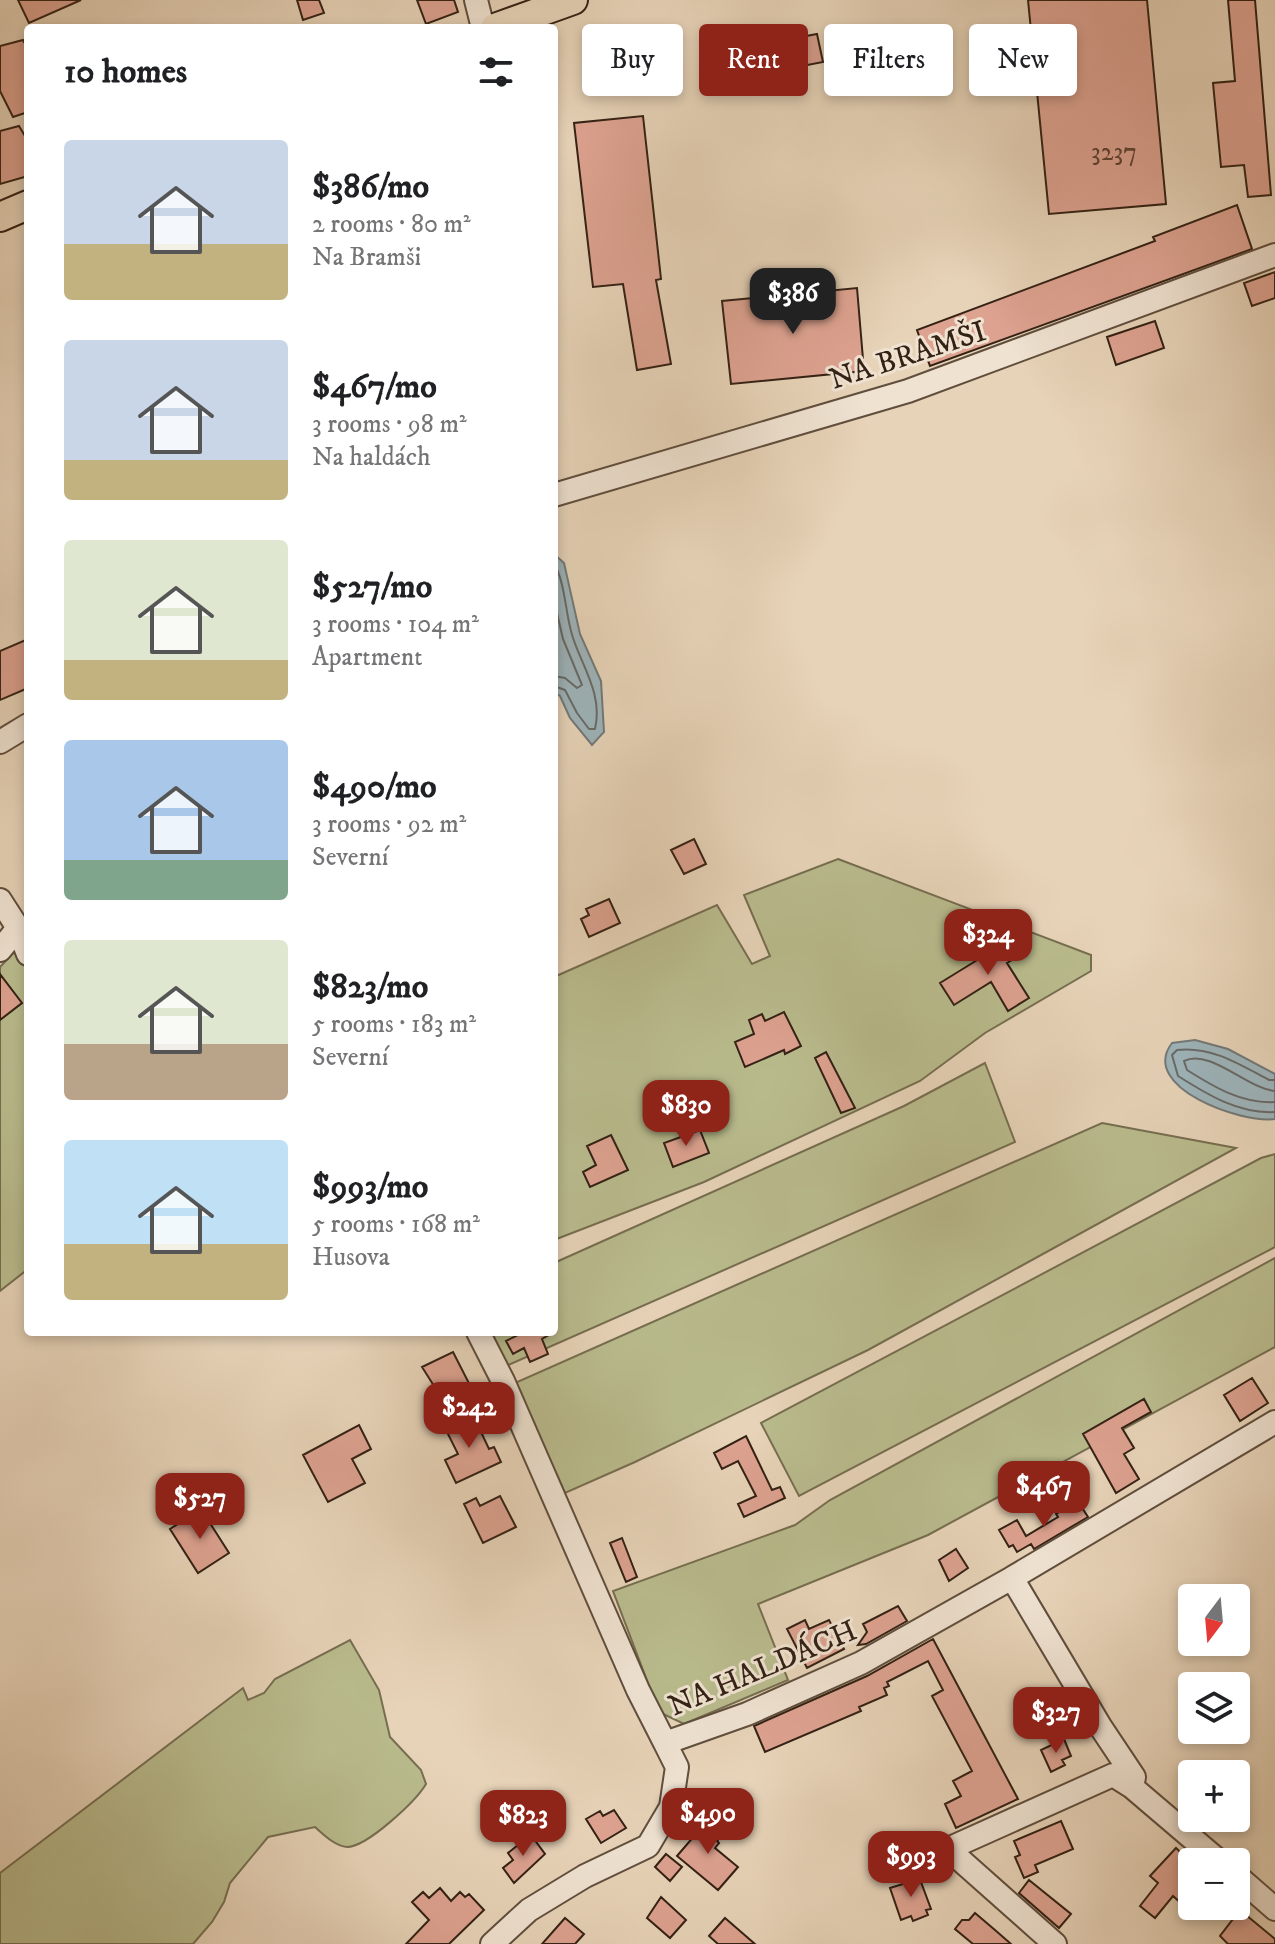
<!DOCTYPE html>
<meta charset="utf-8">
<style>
:root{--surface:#fff;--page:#f2f2f2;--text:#202124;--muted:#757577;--accent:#8f2418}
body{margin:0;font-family:"IM FELL DW Pica",serif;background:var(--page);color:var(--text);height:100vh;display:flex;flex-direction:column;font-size:30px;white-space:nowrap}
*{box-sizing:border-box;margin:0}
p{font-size:26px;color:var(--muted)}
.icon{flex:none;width:44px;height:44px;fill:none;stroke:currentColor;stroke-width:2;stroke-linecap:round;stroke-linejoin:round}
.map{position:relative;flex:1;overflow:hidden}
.details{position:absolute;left:24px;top:24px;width:534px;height:1312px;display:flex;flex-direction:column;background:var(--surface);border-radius:8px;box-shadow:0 4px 12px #0003}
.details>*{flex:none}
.hud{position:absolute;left:582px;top:24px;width:572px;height:72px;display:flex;gap:16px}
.needle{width:52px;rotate:196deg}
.buttons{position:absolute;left:1178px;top:1584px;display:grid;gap:16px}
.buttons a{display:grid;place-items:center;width:72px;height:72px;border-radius:8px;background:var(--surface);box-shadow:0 4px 12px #0003;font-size:40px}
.price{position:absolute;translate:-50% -68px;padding:0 18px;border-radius:16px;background:var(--accent);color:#fff;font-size:26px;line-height:52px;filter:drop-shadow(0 2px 4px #0008)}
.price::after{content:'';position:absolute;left:50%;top:48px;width:24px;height:18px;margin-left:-12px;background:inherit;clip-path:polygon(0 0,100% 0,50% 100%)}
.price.selected{background:#222;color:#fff}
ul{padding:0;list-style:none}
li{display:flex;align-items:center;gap:24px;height:200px;padding:0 40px}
li span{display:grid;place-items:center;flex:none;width:224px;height:160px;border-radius:8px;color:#555}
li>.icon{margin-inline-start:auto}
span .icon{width:96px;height:96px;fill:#fffc;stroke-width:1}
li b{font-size:34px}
h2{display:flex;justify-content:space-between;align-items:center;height:96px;padding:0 40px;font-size:34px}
.pill{padding:0 28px;border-radius:8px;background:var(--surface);box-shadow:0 4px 12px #0003;font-size:28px;line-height:72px}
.pill.selected{background:var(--accent);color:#fff}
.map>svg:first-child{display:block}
</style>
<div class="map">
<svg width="1275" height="1944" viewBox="0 0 1275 1944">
<rect width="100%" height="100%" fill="#e7d3b8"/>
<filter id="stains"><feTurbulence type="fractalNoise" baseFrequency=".0025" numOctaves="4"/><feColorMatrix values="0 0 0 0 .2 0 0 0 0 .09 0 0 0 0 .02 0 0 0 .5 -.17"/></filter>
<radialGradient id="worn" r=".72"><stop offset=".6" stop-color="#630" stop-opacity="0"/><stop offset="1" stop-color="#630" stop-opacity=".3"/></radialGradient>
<path fill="#b9bb8d" stroke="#766e50" stroke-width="2" d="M838,859l253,96v16l-106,62 -65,48 -216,101 -150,58v-263l163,-72 35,59 18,-8 -26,-61z
M28,937v332l-28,22v-324z
M985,1063l30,79 -509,224 -17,-34h65v-69l350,-157z
M1102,1123l134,25 -368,202 -233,112 -70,31 -50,-110z
M1275,1154v93l-476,249 -38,-73 500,-265z
M1275,1258v89l-347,188 -170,69 30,76 -104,44 -25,-12 -46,-121 182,-66 35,-25z
M350,1640l29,50 11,47 31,33 5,14c-10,17 -59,63 -79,63 -12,-1 -23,-12 -32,-20l-47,10 -38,46 -6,19 -12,20 -19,22h-193v-71l243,-185 5,12 16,-7 11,-14z"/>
<path fill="#9db4bb" stroke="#737978" stroke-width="2" d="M554,554l10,9 16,71 21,47 3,51 -12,13 -22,-27 -10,-22 -6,-4z
M1195,1040l33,9 47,25v45c-33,5 -137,-32 -103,-76z"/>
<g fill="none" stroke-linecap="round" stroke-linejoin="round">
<path stroke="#686a68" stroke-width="2" d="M554,563c12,22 11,51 19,75 10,30 30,57 22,91h-6l-12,-16 -12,-23 -11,-4
M554,600l9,39 19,46 -5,3 -12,-10 -11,-2
M1275,1080h-6c-30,-16 -58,-34 -92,-30l-5,5 6,21c30,19 61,38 97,36
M1275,1091c-27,-2 -65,-43 -91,-30l3,9c27,17 55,34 88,32"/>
</g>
<path fill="#dda290" stroke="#332114" stroke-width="2" d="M18,0h63l-52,23z
M297,0h22l5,13 -21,7z
M417,0h37l4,12 -32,12z
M1028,0h119l19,204 -117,10z
M1228,0h27l16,195 -23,2 -4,-32 -23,2 -8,-84 22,-2z
M817,34l6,28 -68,13 -6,-28z
M23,40l1,2 4,-1v71l-15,5 -13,-26v-45z
M643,116l18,163 -5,1 15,84 -34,6 -14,-86 -30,3 -19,-164z
M19,126l9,15v35l-28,8v-53z
M1237,205l15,44 -322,117 -13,-36 238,-89 -2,-4z
M1275,272v26l-23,8 -8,-23z
M857,288l7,83 -133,13 -9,-83z
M1155,321l9,27 -48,17 -9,-28z
M28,639v49l-28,12v-49z
M694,839l12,25 -22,10 -13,-24z
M609,899l11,24 -31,14 -8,-18 8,-4 -3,-6z
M1005,936l12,21 -10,6 22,35 -21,13 -17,-29 -37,23 -14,-22 47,-29 -4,-6z
M0,974l22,29 -22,17z
M784,1012l17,34 -16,8 -1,-4 -39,17 -10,-25 19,-8 -5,-14 13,-6 3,7z
M826,1052l29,56 -14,5 -26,-55z
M700,1130l9,23 -36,14 -9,-24z
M611,1135l17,35 -38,17 -7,-15 13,-7 -9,-19z
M517,1332h37l-12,7 6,15 -18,8 -6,-14 -11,6 -7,-13 12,-6z
M453,1352l25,49 -17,8 -9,-17 -11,5 -19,-30z
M1252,1378l16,25 -28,18 -16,-26z
M1144,1399l7,13 -29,16 12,20 -10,6 15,25 -23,14 -33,-59z
M473,1415l16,34 5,-2 7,15 -45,21 -11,-23 13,-6 -13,-26z
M359,1425l12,24 -19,10 13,24 -37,19 -25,-47z
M746,1436l26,54 8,-3 5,11 -41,19 -6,-13 18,-8 -18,-35 -16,8 -8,-16z
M500,1496l16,31 -33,16 -19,-39 12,-6 4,8z
M1077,1500l11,17 -54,32 -3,-5 -14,8 -4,-7 -4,2 -10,-17 18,-10 9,16 32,-19 -2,-3z
M201,1509l28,44 -31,20 -28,-44z
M622,1538l15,39 -11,5 -16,-39z
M956,1549l12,19 -19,13 -10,-21z
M898,1606l9,15 -41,23 -8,1 9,-13 -4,-8z
M805,1620l4,9 20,-9 15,29 -37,19 -20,-39z
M933,1639l85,160 -62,29 -11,-24 16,-8 -8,-15 19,-10 -40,-75 11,-6 -15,-29 -41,21 2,4 -5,2 3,7 -28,12 2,4 -96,41 -11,-26 113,-50z
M1064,1739l7,17 -9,4 3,5 -14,7 -10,-22z
M614,1810l12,18 -25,15 -15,-24 14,-8 3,5z
M713,1819l13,11 -9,11 2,2 -4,5 23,19 -20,23 -41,-34 24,-28 3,2z
M1061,1821l12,28 -38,16 3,7 -14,6 -9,-21 5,-2 -6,-14z
M531,1835l14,19 -31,29 -11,-15 10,-8 -5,-7 10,-8 2,-6 4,1z
M1176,1848l16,15v50l-19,-17 -18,22 -15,-12 18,-23 -8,-7z
M666,1854l16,13 -12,14 -15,-14z
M918,1874l13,35 -5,1 2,5 -15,6 -2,-5 -10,4 -11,-32 13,-4 2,-5z
M1029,1880l42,34 -12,14 -40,-35z
M440,1888l11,13 9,-9 5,5 4,-3 15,16 -35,34h-43l23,-24 -17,-18 11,-10 6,6z
M661,1897l25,23 -16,18 -23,-20z
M1240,1910l35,29v5h-47l-8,-8z
M975,1913l20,17 16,14h-38l-18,-15 7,-9h7z
M565,1918l19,16 -9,10h-33z
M725,1918l30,26h-37l-9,-8z"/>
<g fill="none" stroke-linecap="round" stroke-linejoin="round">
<defs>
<path id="minor" d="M476,0l7,28
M554,495l354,-104 367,-136
M0,742l28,-17
M0,900l18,28 10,26
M0,950l18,-22
M478,1332l25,49 135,309 27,53 82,-29 114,-51 151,-85 263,-156
M1012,1578l88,148 34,51 -2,10
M1236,1875l39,34
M492,1944l37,-34 56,-34 63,-30 23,-39 6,-40 -12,-24
M1055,1944l-107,-95 165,-74 19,12 88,75"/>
<path id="major" d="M495,28l78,-28
M0,217l28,-12"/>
</defs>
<use href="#minor" stroke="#604e3d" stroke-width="26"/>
<use href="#major" stroke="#332114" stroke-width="32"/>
<use href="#minor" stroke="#efe2d1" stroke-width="22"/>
<use href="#major" stroke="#e7d3b8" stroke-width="28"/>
</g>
<g text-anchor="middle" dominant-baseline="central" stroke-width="6" stroke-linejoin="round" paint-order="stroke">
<g font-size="26" fill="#5e4133">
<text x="1114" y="152">3237</text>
</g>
<g font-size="30" fill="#332114" stroke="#efe2d1">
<text transform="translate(908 356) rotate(-18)">NA BRAMŠI</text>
<text transform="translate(763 1669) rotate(-23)">NA HALDÁCH</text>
</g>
</g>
<rect width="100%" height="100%" filter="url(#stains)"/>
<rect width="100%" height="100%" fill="url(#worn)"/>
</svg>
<div class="buttons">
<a><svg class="needle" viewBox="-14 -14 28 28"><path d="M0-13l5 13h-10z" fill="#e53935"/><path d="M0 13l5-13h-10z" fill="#757577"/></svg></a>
<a><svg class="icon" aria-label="layers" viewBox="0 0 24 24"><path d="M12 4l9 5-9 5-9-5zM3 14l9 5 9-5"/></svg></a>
<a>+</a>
<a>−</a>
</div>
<b class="price selected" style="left:793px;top:336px">$386</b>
<b class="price" style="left:988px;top:977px">$324</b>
<b class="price" style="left:686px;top:1148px">$830</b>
<b class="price" style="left:469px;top:1450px">$242</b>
<b class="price" style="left:1044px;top:1529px">$467</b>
<b class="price" style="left:200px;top:1541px">$527</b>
<b class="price" style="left:1056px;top:1755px">$327</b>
<b class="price" style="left:708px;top:1856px">$490</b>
<b class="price" style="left:523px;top:1858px">$823</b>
<b class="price" style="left:911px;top:1899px">$993</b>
<div class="hud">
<a class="pill">Buy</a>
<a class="pill selected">Rent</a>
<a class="pill">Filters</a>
<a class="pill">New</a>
</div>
<section class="details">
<h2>10 homes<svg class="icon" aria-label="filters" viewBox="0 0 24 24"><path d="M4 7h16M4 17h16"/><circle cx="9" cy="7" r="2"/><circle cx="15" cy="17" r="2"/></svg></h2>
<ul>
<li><span style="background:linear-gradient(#c9d6e8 65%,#c2b280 0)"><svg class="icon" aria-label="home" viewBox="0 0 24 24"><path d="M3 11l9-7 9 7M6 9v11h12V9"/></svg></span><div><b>$386/mo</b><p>2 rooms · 80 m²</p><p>Na Bramši</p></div></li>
<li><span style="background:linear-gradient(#c9d6e8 75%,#c2b280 0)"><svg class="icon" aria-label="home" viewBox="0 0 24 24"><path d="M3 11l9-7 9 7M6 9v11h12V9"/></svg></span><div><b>$467/mo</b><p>3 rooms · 98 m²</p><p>Na haldách</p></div></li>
<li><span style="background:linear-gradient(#dfe7d0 75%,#c2b280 0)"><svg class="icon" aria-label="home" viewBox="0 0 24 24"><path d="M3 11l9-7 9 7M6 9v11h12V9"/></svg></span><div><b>$527/mo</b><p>3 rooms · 104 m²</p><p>Apartment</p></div></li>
<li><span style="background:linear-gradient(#a9c7e8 75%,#7fa58c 0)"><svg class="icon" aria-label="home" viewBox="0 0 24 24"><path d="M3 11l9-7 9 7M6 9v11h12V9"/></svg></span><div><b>$490/mo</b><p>3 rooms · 92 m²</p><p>Severní</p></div></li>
<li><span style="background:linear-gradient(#dfe7d0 65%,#b9a48a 0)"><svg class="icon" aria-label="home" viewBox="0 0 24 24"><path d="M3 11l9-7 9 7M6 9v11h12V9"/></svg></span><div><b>$823/mo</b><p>5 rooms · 183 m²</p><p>Severní</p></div></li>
<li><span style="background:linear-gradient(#bfe0f5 65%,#c2b280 0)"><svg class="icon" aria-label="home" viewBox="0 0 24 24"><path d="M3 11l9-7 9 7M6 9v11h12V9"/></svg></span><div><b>$993/mo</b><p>5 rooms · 168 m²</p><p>Husova</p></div></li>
</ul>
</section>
</div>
